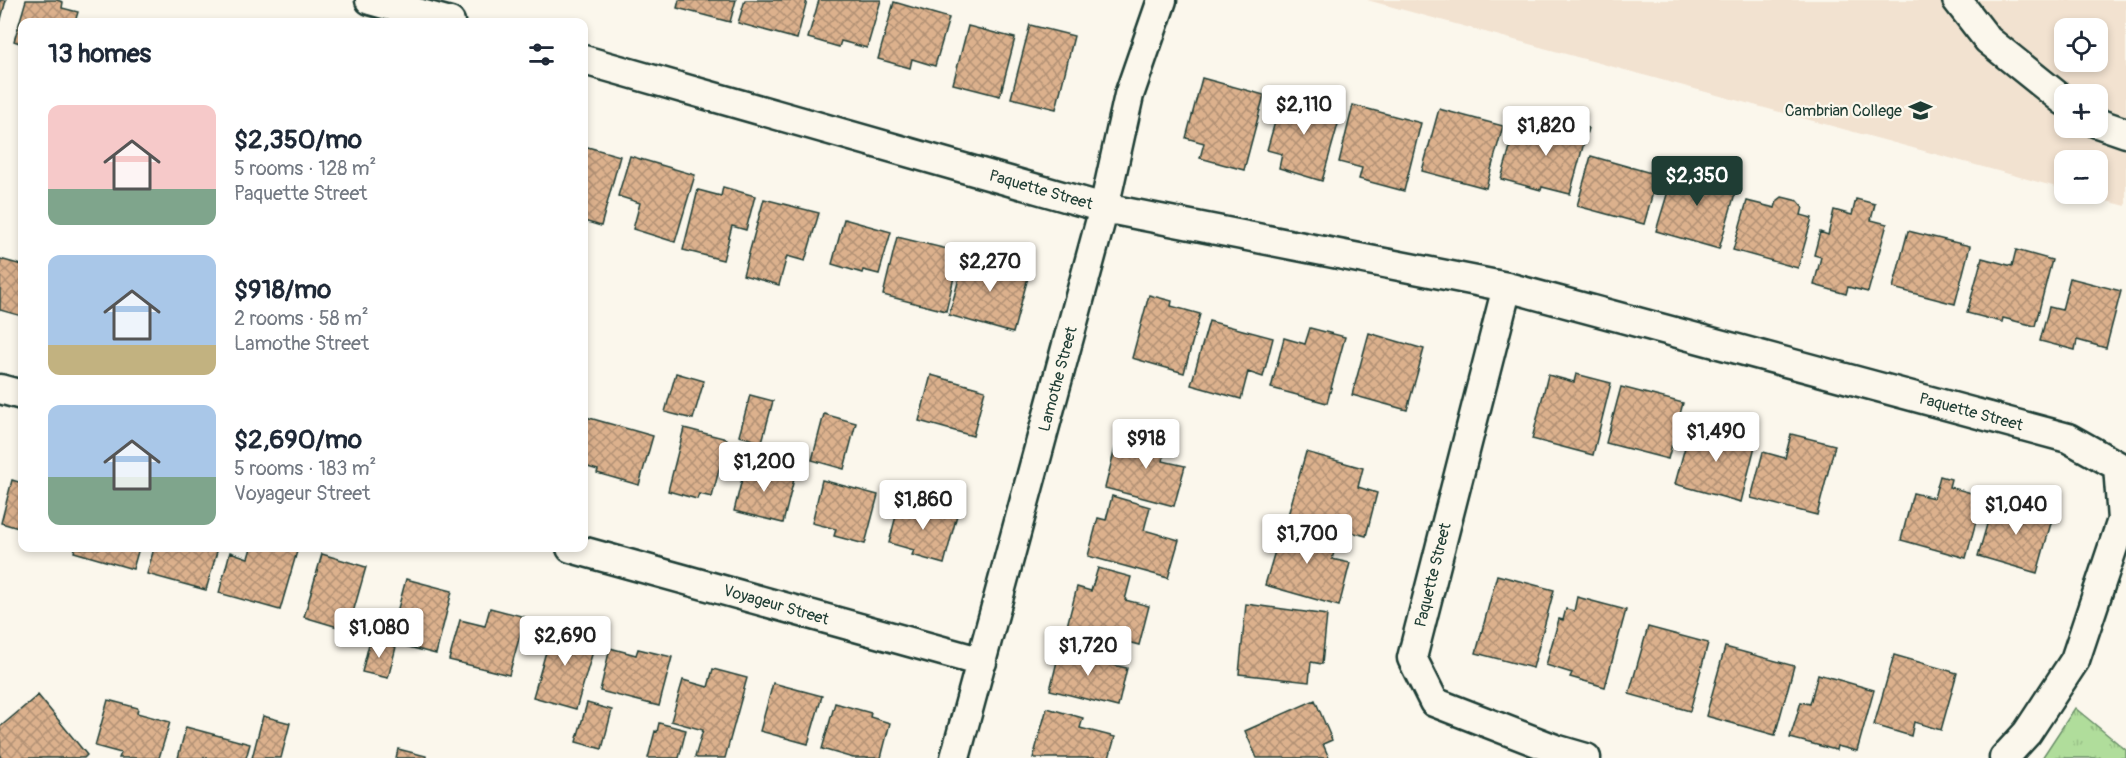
<!DOCTYPE html>
<meta charset="utf-8">
<style>
:root{--surface:#fff;--page:#f6f6f7;--text:#1f2937;--muted:#747a83;--accent:#1f3d34}
body{margin:0;font-family:Pangolin,sans-serif;background:var(--page);color:var(--text);height:100vh;display:flex;flex-direction:column;font-size:22px;white-space:nowrap}
*{box-sizing:border-box;margin:0}
p{font-size:20px;color:var(--muted)}
.icon{flex:none;width:33px;height:33px;fill:none;stroke:currentColor;stroke-width:2;stroke-linecap:round;stroke-linejoin:round}
.map{position:relative;flex:1;overflow:hidden}
.panel{position:absolute;left:18px;top:18px;width:570px;height:534px;display:flex;flex-direction:column;background:var(--surface);border-radius:12px;box-shadow:0 3px 9px #0003}
.panel>*{flex:none}
.fabs{position:absolute;left:2054px;top:18px;display:grid;gap:12px}
.fabs a{display:grid;place-items:center;width:54px;height:54px;border-radius:12px;background:var(--surface);box-shadow:0 3px 9px #0003;font-size:30px}
.price{position:absolute;translate:-50% -51px;padding:0 14px;border-radius:6px;background:#fff;color:#222;font-size:20px;line-height:39px;filter:drop-shadow(0 2px 3px #0008)}
.price::after{content:'';position:absolute;left:50%;top:36px;width:18px;height:14px;margin-left:-9px;background:inherit;clip-path:polygon(0 0,100% 0,50% 100%)}
.price.current{background:var(--accent);color:#fff}
ul{padding:0;list-style:none}
li{display:flex;align-items:center;gap:18px;height:150px;padding:0 30px}
li span{display:grid;place-items:center;flex:none;width:168px;height:120px;border-radius:12px;color:#555}
li>.icon{margin-inline-start:auto}
span .icon{width:72px;height:72px;fill:#fffc;stroke-width:1}
li b{font-size:26px}
h2{display:flex;justify-content:space-between;align-items:center;height:72px;padding:0 30px;font-size:26px}
.map>svg:first-child{display:block}
</style>
<div class="map">
<svg width="2126" height="758" viewBox="0 0 2126 758">
<defs>
<pattern id="park-tufts" width="24" height="20" patternUnits="userSpaceOnUse" patternTransform="scale(1.5)"><rect width="24" height="20" fill="#b0dd9b"/><path d="M3 7l-1-3M5 7V3M7 7l1-3M15 17l-1-3M17 17v-4M19 17l1-3" fill="none" stroke="#97bf86"/></pattern>
<pattern id="building-cross-hatch" width="8" height="8" patternUnits="userSpaceOnUse" patternTransform="scale(1.5)"><rect width="8" height="8" fill="#dcb18d"/><path d="M0 0l8 8M0 8l8-8" fill="none" stroke="#b29174"/></pattern>
</defs>
<rect width="100%" height="100%" fill="#fbf7ec"/>
<filter id="ink" filterUnits="userSpaceOnUse"><feTurbulence type="fractalNoise" baseFrequency=".0167" numOctaves="2"/><feDisplacementMap in="SourceGraphic" scale="12" xChannelSelector="R" yChannelSelector="G"/><feConvolveMatrix kernelMatrix="1 2 1 2 8 2 1 2 1" color-interpolation-filters="sRGB"/></filter>
<g filter="url(#ink)">
<path fill="#f2e2d0" fill-rule="evenodd" d="M1367,0h759v206l-47,-12h18v-34h-33v29zM2064,28h33v34h-33zM2064,94h33v34h-33z"/>
<path fill="url(#park-tufts)" stroke="#688d68" stroke-width="1.5" d="M2075,708l51,42v8h-84z"/>
<path fill="url(#building-cross-hatch)" stroke="#1f3d34" stroke-width="1.5" d="M0,0h6l-6,23z
M26,0h31l6,2 -1,6 16,4 -3,10h-53v22l-8,-3z
M679,0h57l-6,22 -53,-14z
M745,0h62l-10,39 -59,-16z
M819,0h62l-14,48 -26,-7 -2,6 -31,-9z
M894,2l55,16 -14,48 -23,-7 -2,9 -32,-9z
M1030,25l44,11 -18,73 -45,-11z
M968,26l47,12 -15,58 -47,-12z
M1202,78l62,17 -20,75 -44,-12 4,-15 -18,-5z
M1283,94l59,16 -20,71 -43,-13 3,-14 -15,-4z
M1353,105l68,18 -17,68 -45,-12 3,-11 -23,-6z
M1439,109l64,17 -17,62 -64,-17z
M1553,118l35,10 -18,66 -28,-7 -1,3 -40,-11 15,-53 33,9z
M584,146l36,10 -19,70 -17,-5z
M630,156l65,19 -20,67 -42,-13 7,-26 -22,-7z
M1591,156l67,19 -14,49 -67,-18z
M1676,165l62,18 -19,66 -63,-18z
M723,187l32,9 -9,34 -14,-4 -9,34 -40,-10 15,-60 23,6z
M1782,197l16,4 5,6 -2,8 11,3 -14,50 -65,-18 14,-49 28,7 2,-7z
M764,199l55,14 -14,48 -18,-5 -8,29 -36,-10z
M1856,199l19,5 -4,16 16,4 -19,68 -20,-5 -2,7 -32,-9 7,-28 -7,-2 6,-23 8,3 6,-25 18,5z
M844,219l47,13 -12,42 -16,-4 -1,3 -30,-9z
M1908,231l62,15 -15,58 -62,-16z
M897,237l63,15 -14,59 -63,-16z
M2016,250l36,10 -17,66 -32,-8 -1,4 -35,-9 15,-55 30,8z
M966,253l64,17 -17,63 -64,-18z
M0,259l22,6v51l-22,-6z
M2070,278l51,13 -15,57 -29,-8 -2,10 -35,-9 9,-34 13,3z
M1149,295l23,6 -1,5 29,8 -16,59 -52,-15z
M1209,321l64,17 -10,39 -15,-5 -7,27 -50,-14z
M1310,328l35,9 -18,66 -56,-15 13,-50 21,6z
M1369,333l55,16 -17,61 -55,-15z
M676,373l28,8 -11,38 -28,-7z
M1576,374l35,9 -18,72 -61,-16 16,-64 26,7z
M931,375l54,15 -12,46 -54,-15z
M1621,387l62,16 -15,56 -62,-16z
M750,395l23,6 -11,41 -23,-6z
M824,414l32,9 -12,46 -32,-9z
M586,417l67,19 -14,49 -42,-12 1,-3 -14,-4v-40z
M1691,425l65,17 -15,60 -66,-18z
M684,428l43,11 -15,58 -13,-3 -2,5 -29,-8z
M1134,429l34,9 -5,23 22,5 -11,40 -69,-18 10,-40 14,4z
M1791,434l44,11 -18,70 -66,-17 12,-46 22,6z
M1306,452l57,16 -5,19 19,6 -11,43 -78,-21z
M746,463l49,12 -12,48 -49,-12z
M1940,476l11,3 -2,8 34,9 -17,62 -65,-18 12,-47 21,5z
M12,480l10,3v46l-21,-6z
M822,480l56,15 -13,49 -31,-8 2,-7 -24,-6z
M1112,496l38,11 -6,23 35,10 -11,38 -80,-22 10,-38 8,2z
M900,500l57,15 -13,49 -32,-9 2,-5 -25,-7z
M1994,500l59,16 -16,57 -59,-17z
M1282,523l56,16 -6,20 18,4 -11,43 -74,-21 10,-34 -6,-1 6,-20 5,1z
M75,548h64l-6,21 -59,-17z
M154,548h64l-12,42 -59,-16z
M251,548h47l-18,62 -61,-17 11,-41 18,6z
M322,554l44,13 -18,63 -44,-13z
M1098,568l33,9 -6,23 24,6 -10,39 -72,-19 10,-39 14,4z
M1497,575l57,15 -21,78 -57,-15z
M406,579l46,12 -16,63 -47,-12z
M1577,597l49,13 -21,77 -35,-10 2,-4 -26,-8 13,-46 4,1 3,-11 8,2z
M1246,604l81,11 -5,49 -11,-2 -2,20 -70,-8z
M490,608l35,9 -16,58 -60,-15 11,-40 25,6z
M554,624l27,7 -1,5 16,5 -20,68 -43,-12z
M1648,627l60,16 -18,68 -61,-17z
M370,640l26,7 -8,31 -26,-6z
M1068,646l38,9 -2,8 23,5 -9,39 -68,-17 10,-41 7,2z
M1725,647l69,19 -19,69 -69,-19z
M610,648l26,7 2,-6 34,8 -13,49 -59,-15z
M1894,655l63,18 -16,57 -27,-8 -3,14 -37,-11z
M713,669l34,9 -22,80h-28l-2,-1 8,-27 -32,-9 12,-41 25,7z
M1818,674l56,16 -17,61 -20,-5 -1,4 -46,-12 11,-36 9,2z
M773,683l49,13 -14,48 -48,-13z
M38,695l49,60 -3,3h-84v-31z
M108,700l30,8 -1,5 33,9 -11,36h-40l2,-5 -26,-7z
M1315,700l17,40 -9,4 6,14h-72l-12,-27z
M587,703l25,7 -10,39 -26,-7z
M835,703l36,10 -1,4 20,6 -9,35h-28l-31,-9z
M1047,708l36,10 -3,10 35,9 -6,21h-76z
M263,716l27,7 -9,35h-29z
M659,723l27,7 -7,28h-31l7,-27 2,1z
M186,727l64,17 -4,14h-68z
M398,749l28,7v2h-30z"/>
<g fill="none" stroke-linecap="round" stroke-linejoin="round">
<defs>
<path id="street" d="M370,0l80,22
M1957,0l31,40 76,61
M584,60l520,148 403,79 561,151 50,28 4,54 -47,140 -48,73 -23,25
M2097,123l29,10
M1507,287l-95,371 22,44 121,47 31,9
M0,389l22,6
M571,548l411,114
M955,758l149,-550 25,-113 33,-95"/>
</defs>
<use href="#street" stroke="#1f3d34" stroke-width="33"/>
<use href="#street" stroke="#fbf7ec" stroke-width="28"/>
</g>
</g>
<defs>
<symbol id="university-bare" viewBox="-9 -9 18 18"><path d="M0-5L7-2L0 1L-7-2ZM-4 1L0 2.5L4 1V4Q0 6-4 4Z" fill="#1f3d34" stroke="#fbf7ec" stroke-width="2.5" paint-order="stroke"/></symbol>
</defs>
<g fill-rule="evenodd">
<use href="#university-bare" x="1904" y="94" width="33" height="33"/>
</g>
<g text-anchor="middle" dominant-baseline="central" stroke-width="4.5" stroke-linejoin="round" paint-order="stroke">
<g font-size="16" fill="#1f3d34" stroke="#fbf7ec" text-anchor="end">
<text x="1902" y="111">Cambrian College</text>
</g>
<g font-size="16" fill="#1f3d34" stroke="#fbf7ec">
<text transform="translate(1041 190) rotate(16)">Paquette Street</text>
<text transform="translate(1058 379) rotate(-75)">Lamothe Street</text>
<text transform="translate(1971 412) rotate(15)">Paquette Street</text>
<text transform="translate(1433 575) rotate(-76)">Paquette Street</text>
<text transform="translate(776 605) rotate(16)">Voyageur Street</text>
</g>
</g>
</svg>
<div class="fabs">
<a><svg class="icon" aria-label="locate" viewBox="0 0 24 24"><circle cx="12" cy="12" r="6"/><path d="M12 2v4M12 18v4M2 12h4M18 12h4"/></svg></a>
<a>+</a>
<a>−</a>
</div>
<b class="price" style="left:1304px;top:136px">$2,110</b>
<b class="price" style="left:1546px;top:157px">$1,820</b>
<b class="price current" style="left:1697px;top:207px">$2,350</b>
<b class="price" style="left:990px;top:293px">$2,270</b>
<b class="price" style="left:1716px;top:463px">$1,490</b>
<b class="price" style="left:1146px;top:470px">$918</b>
<b class="price" style="left:764px;top:493px">$1,200</b>
<b class="price" style="left:923px;top:531px">$1,860</b>
<b class="price" style="left:2016px;top:536px">$1,040</b>
<b class="price" style="left:1307px;top:565px">$1,700</b>
<b class="price" style="left:379px;top:659px">$1,080</b>
<b class="price" style="left:565px;top:667px">$2,690</b>
<b class="price" style="left:1088px;top:677px">$1,720</b>
<section class="panel">
<h2>13 homes<svg class="icon" aria-label="filters" viewBox="0 0 24 24"><path d="M4 7h16M4 17h16"/><circle cx="9" cy="7" r="2"/><circle cx="15" cy="17" r="2"/></svg></h2>
<ul>
<li><span style="background:linear-gradient(#f6c9c9 70%,#7fa58c 0)"><svg class="icon" aria-label="home" viewBox="0 0 24 24"><path d="M3 11l9-7 9 7M6 9v11h12V9"/></svg></span><div><b>$2,350/mo</b><p>5 rooms · 128 m²</p><p>Paquette Street</p></div></li>
<li><span style="background:linear-gradient(#a9c7e8 75%,#c2b280 0)"><svg class="icon" aria-label="home" viewBox="0 0 24 24"><path d="M3 11l9-7 9 7M6 9v11h12V9"/></svg></span><div><b>$918/mo</b><p>2 rooms · 58 m²</p><p>Lamothe Street</p></div></li>
<li><span style="background:linear-gradient(#a9c7e8 60%,#7fa58c 0)"><svg class="icon" aria-label="home" viewBox="0 0 24 24"><path d="M3 11l9-7 9 7M6 9v11h12V9"/></svg></span><div><b>$2,690/mo</b><p>5 rooms · 183 m²</p><p>Voyageur Street</p></div></li>
</ul>
</section>
</div>
